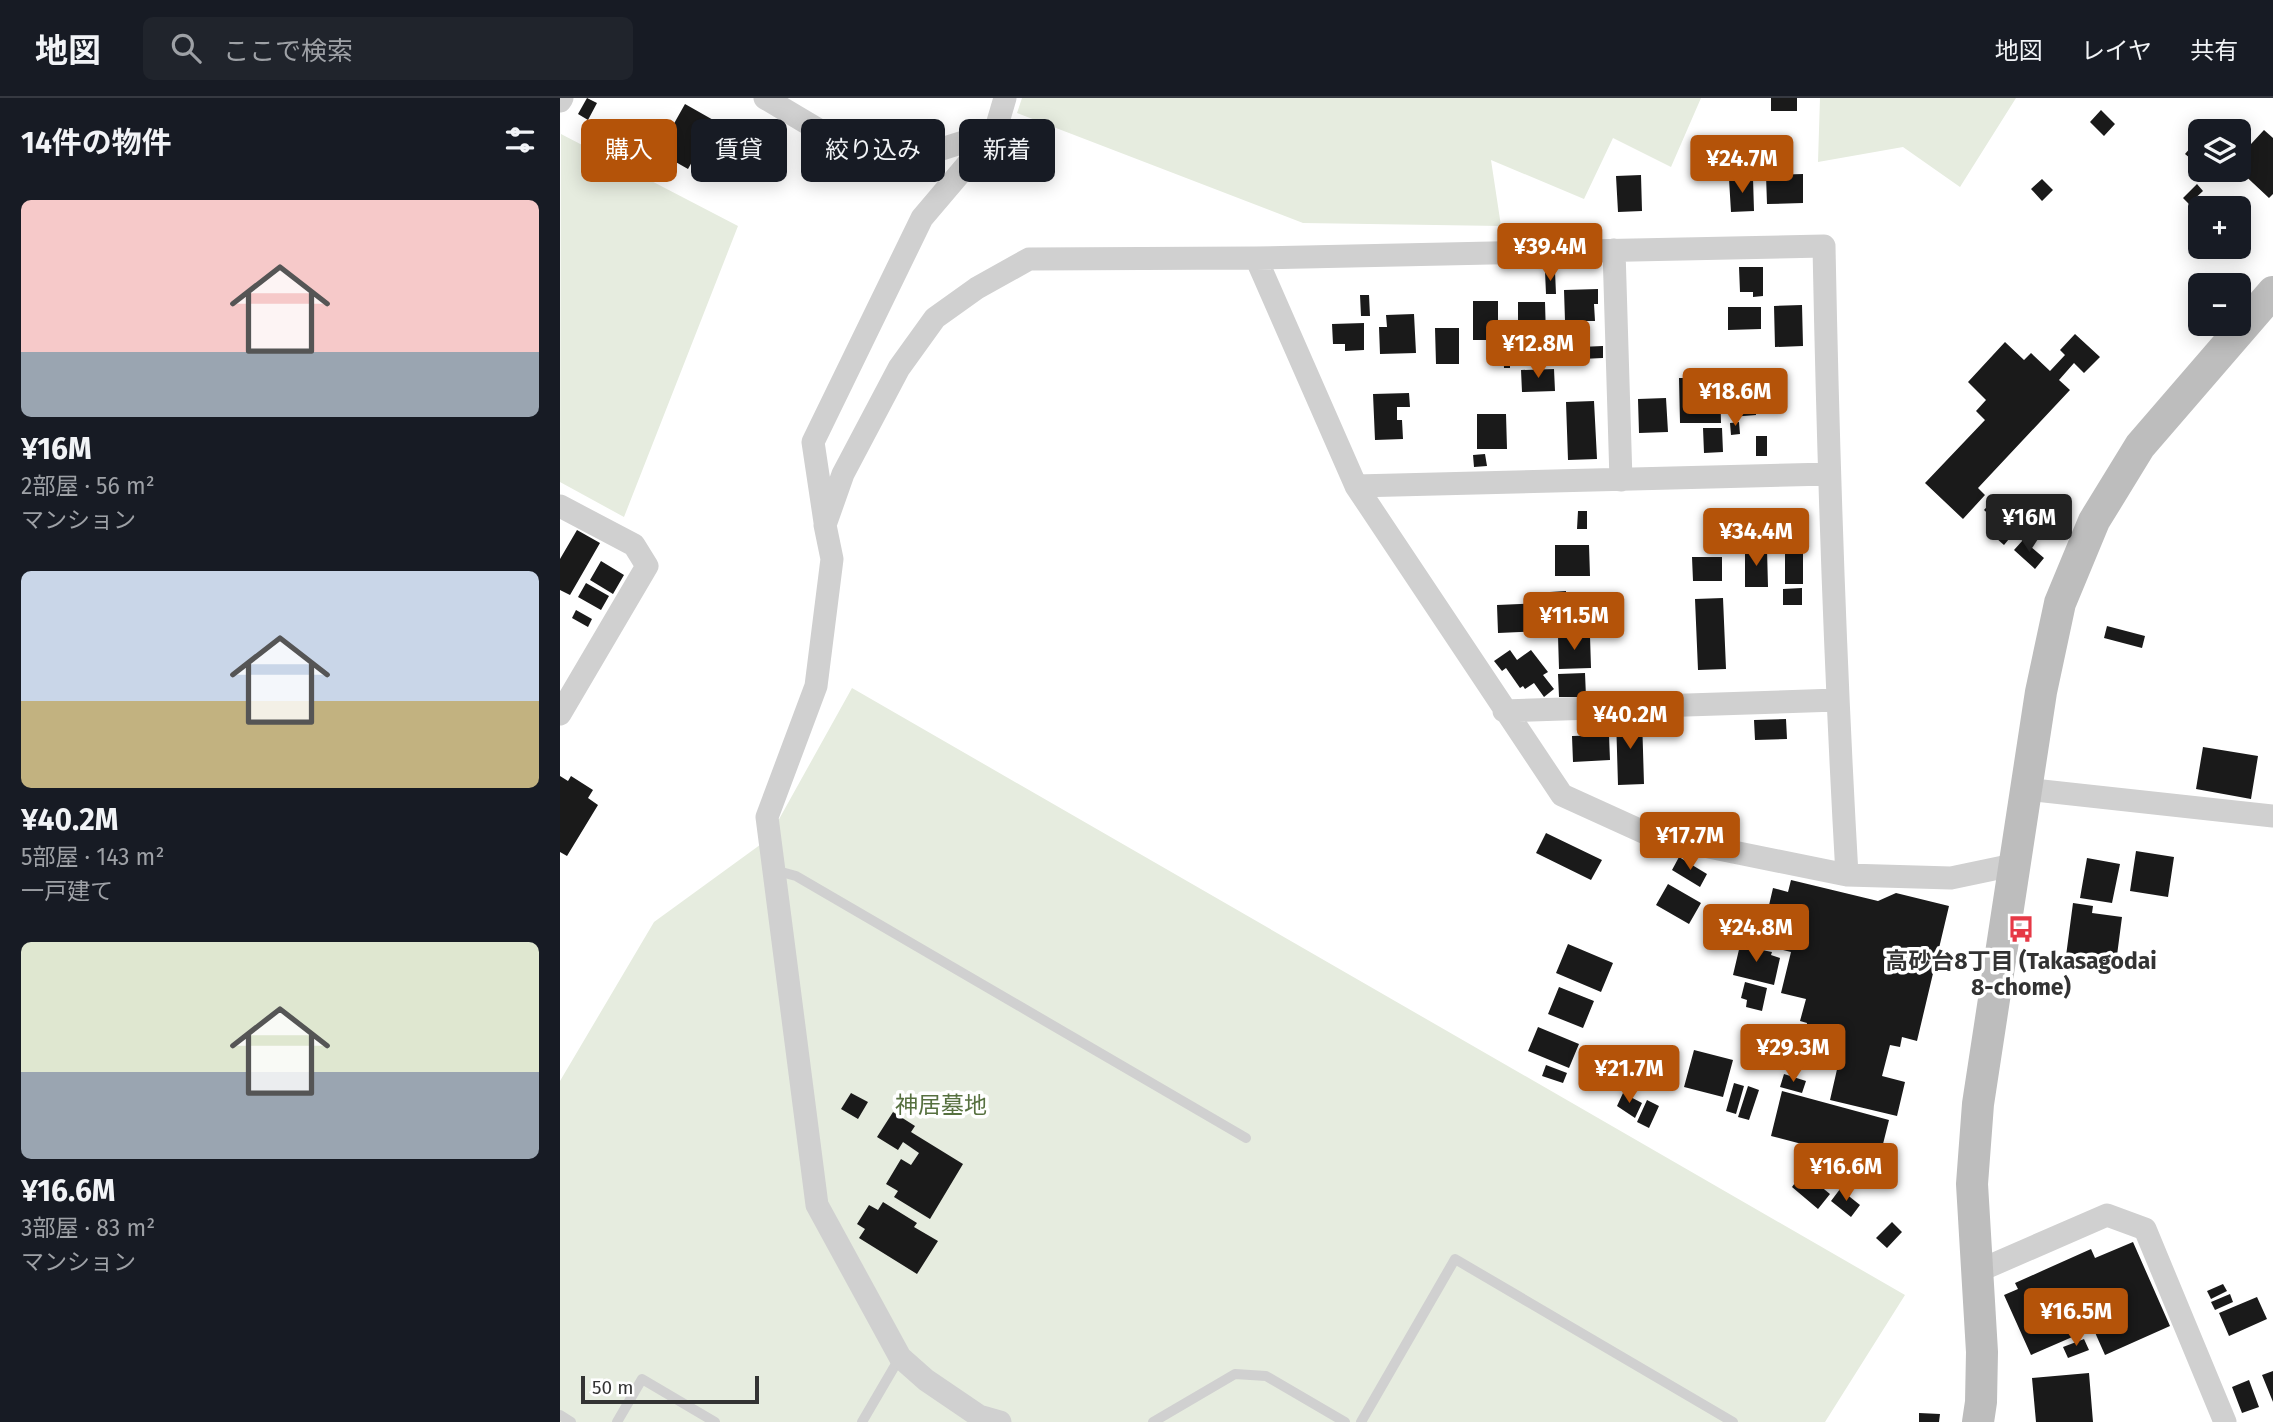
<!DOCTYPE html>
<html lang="ja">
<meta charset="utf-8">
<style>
:root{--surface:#171b24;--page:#20242c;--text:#f1f3f6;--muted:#9ea1a6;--line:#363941;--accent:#b45309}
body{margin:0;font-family:"Fira Sans","Noto Sans JP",sans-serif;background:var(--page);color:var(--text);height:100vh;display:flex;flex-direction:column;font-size:26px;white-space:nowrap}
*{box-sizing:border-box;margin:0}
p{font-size:23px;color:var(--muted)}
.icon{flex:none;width:38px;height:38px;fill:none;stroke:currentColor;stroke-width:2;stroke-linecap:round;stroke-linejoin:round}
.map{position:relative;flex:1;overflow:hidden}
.side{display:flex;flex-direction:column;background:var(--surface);width:560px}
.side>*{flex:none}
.top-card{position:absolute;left:21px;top:21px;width:665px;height:63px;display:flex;gap:14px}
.tools{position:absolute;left:1628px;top:21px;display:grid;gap:14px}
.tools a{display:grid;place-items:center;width:63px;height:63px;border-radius:10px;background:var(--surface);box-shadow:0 4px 18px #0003;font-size:35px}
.scale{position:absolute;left:21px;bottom:18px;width:178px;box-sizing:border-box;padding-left:7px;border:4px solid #333;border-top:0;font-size:19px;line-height:24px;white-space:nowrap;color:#333;-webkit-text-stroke:5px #fff;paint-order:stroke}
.price{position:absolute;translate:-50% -60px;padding:0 16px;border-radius:7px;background:var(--accent);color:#fff;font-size:23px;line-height:46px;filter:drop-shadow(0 2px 4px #0008)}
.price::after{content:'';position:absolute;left:50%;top:42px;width:21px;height:16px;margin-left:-10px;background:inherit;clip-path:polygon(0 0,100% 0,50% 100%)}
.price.active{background:#222;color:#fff}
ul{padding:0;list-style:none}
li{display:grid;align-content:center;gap:14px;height:371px;padding:0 21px}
li span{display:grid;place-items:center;height:217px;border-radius:10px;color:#555}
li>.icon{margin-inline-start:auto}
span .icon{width:126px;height:126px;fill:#fffc;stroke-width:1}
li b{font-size:30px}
h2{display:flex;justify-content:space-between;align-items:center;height:84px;padding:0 21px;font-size:30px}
.pill{padding:0 24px;border-radius:10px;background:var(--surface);box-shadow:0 4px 18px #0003;font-size:24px;line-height:63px}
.pill.active{background:var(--accent);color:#fff}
header{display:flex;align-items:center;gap:42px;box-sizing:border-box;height:98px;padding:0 35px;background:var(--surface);border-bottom:2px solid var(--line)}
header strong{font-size:33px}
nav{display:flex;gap:38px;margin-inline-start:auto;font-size:24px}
.search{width:490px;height:63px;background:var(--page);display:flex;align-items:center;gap:18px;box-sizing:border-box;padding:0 24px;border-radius:10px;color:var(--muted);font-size:26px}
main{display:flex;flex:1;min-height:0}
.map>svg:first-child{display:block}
</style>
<header>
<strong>地図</strong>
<div class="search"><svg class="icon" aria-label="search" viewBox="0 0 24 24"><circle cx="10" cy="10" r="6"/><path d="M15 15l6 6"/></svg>ここで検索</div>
<nav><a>地図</a><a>レイヤ</a><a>共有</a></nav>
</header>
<main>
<section class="side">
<h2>14件の物件<svg class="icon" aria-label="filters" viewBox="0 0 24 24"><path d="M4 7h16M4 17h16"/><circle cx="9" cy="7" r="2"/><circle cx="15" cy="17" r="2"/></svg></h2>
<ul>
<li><span style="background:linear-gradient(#f6c9c9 70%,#9aa5b1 0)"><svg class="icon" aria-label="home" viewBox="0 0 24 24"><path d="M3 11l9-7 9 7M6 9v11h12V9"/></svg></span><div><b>¥16M</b><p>2部屋 · 56 m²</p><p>マンション</p></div></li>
<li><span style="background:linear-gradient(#c9d6e8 60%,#c2b280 0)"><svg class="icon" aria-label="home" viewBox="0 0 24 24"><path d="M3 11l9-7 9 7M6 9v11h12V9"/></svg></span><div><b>¥40.2M</b><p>5部屋 · 143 m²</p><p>一戸建て</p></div></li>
<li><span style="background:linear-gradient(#dfe7d0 60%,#9aa5b1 0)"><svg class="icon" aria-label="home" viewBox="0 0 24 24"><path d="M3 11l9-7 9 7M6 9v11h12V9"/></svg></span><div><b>¥16.6M</b><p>3部屋 · 83 m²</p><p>マンション</p></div></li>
</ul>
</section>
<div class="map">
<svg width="1713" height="1324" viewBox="0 0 1713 1324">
<rect width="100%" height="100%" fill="#fff"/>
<path fill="#e6ecdf" d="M462,0h679l-30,69 -58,-29 -29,61 -93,-39 10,66 -198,-3 -286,-110z
M1260,0h196l-56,89 -57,-40 -85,15z
M1,36l177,92 -114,291 -64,-35z
M292,590l1053,607 -80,127h-1265v-341l94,-159 114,-83z"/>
<path fill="#1a1a1a" d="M27,0l10,5 -9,17 -10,-6z
M1211,0h26v13h-26z
M125,6l30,17 -27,48 -30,-17z
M1541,12l14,14 -11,12 -14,-14z
M1704,32l9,8v56l-4,4 -31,-29v-11z
M1638,41l2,1v26l-15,-12z
M1175,44h22l1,27h-22z
M1243,76v29l-36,1 -1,-29z
M1081,77l1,36 -24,1 -2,-36z
M1193,80l1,33 -23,1 -2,-33z
M1482,81l11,11 -11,11 -11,-12z
M1637,86l6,7 -14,13 -6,-6z
M1179,169h24v29l-10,1v-5h-13z
M985,173h10l1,23h-10z
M1038,191v15h-4l1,17h-30l-1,-31z
M800,197h9l1,21h-9z
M913,203h25v39h-25z
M958,204h27l1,35 -28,1z
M1242,207l1,41 -28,1 -1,-41z
M1168,209h33v22l-33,1z
M854,216l2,39 -36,1 -1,-27h8l-1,-12z
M804,225v27l-19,1v-7h-12l-1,-20z
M875,230h24v36h-23z
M1003,236h11l2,27h-11z
M1515,236l25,23 -16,16 -10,-10 -15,17 11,10 -92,98 7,7 -22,24 -38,-36 60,-63 -9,-9 10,-11 -18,-18 37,-40 19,18 7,-7 19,18 15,-16 -5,-5z
M950,246v24h-6l-1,-23z
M1043,248v12l-22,1 -1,-12z
M994,271l1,22 -33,1 -1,-22z
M1119,280h41l1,45h-41z
M1195,289l1,28 -25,2 -1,-29z
M849,295l1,14h-13v13h5l1,19 -28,1 -2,-46z
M1106,300l2,34 -29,1 -1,-34z
M1034,303l3,58 -29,1 -2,-58z
M917,316h29l1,35h-30z
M1179,324l1,12 -9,1 -1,-12z
M1143,330h19l1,24 -19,1z
M1196,338h11v20h-11z
M925,356l2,12 -13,1 -1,-12z
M1438,397l8,8 -13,15 -9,-8z
M1018,413h9v18h-10z
M1438,422l16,13 -10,12 -16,-14z
M17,432l23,13 -30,52 -10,-5v-31z
M1463,442l21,18 -9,11 -21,-19z
M995,447h34l1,31h-35z
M1225,450h18v36h-18z
M1207,451l1,38h-23v-37z
M1132,459h30v24h-29z
M41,463l23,14 -11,19 -23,-14z
M26,485l23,13 -8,14 -23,-13z
M1242,490v17h-19v-16z
M1006,493v10h-16v-9z
M1163,500l3,71 -28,1 -3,-71z
M983,505l1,28 -46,2 -1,-28z
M16,512l16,9 -4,8 -16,-9z
M1547,528l38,10 -3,12 -38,-10z
M998,538h32l1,32 -32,1z
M950,552l7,10 14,-10 17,22 -5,3 11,14 -10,8 -10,-14 -9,6 -2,-3 -3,2 -14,-20 -4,3 -8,-10z
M1025,575l1,24h-27l-1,-23z
M1056,619h26l2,67 -26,1z
M1226,621l1,20 -32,1 -1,-20z
M1049,637l1,25 -37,2 -1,-26z
M1643,649l55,9 -7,43 -55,-10z
M0,678l8,5 3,-5 22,14 -5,8 10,7 -31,51 -7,-4z
M986,735l56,27 -11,20 -55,-27z
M1576,753l38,6 -6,40 -38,-6z
M1119,759l28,17 -7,13 -28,-17z
M1527,760l33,6 -8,39 -32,-5z
M1231,782l87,21 18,-8 53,13 -32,135 -15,-4 -2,10 -10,-2 -8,31 23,6 -8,34 -67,-16 8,-35 -55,-13 6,-25 17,4 1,-8 -7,-2 6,-22 -25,-6 10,-41 -31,-8 13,-56 15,4z
M1108,786l33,19 -12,21 -33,-19z
M1513,805l20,3 -1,7 30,4 -6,46 -50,-7z
M1181,843l17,4 -1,4 15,3 -1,3 9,3 -6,27 -41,-10z
M1008,846l45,19 -12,29 -45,-19z
M1185,884l22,6 -5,23 -16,-4 1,-7 -6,-2z
M999,889l35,14 -11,27 -35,-14z
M978,929l41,17 -10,24 -41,-17z
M1134,952l39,10 -10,37 -39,-10z
M986,967l21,8 -4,10 -21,-7z
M1224,976l22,7 -4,12 -22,-6z
M1174,985l10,3 -8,28 -10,-3z
M1188,988l11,4 -10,30 -11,-3z
M1222,993l107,29 -11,44 -107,-28z
M291,995l17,9 -10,17 -17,-10z
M1063,995l19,10 -7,15 -18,-12z
M1087,1002l12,6 -10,22 -12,-6z
M333,1014l22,14 -4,6 52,32 -33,55 -36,-22 4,-6 -12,-7 15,-25 10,6 8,-12 -16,-11 -5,8 -21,-13z
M1243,1074l27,22 -12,15 -26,-22z
M1280,1091l20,16 -9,12 -20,-16z
M323,1104l34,21 -3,4 24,14 -21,33 -58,-36 6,-9 -8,-5 12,-19 9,5z
M1332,1124l10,10 -15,16 -11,-10z
M1573,1144l37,84 -65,29 -12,-27 -62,27 -27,-60 14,-6 -3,-6 76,-34 4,9z
M1663,1186l4,7 -16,8 -4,-8z
M1670,1196l3,8 -18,8 -4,-8z
M1697,1199l10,22 -38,17 -10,-23z
M1524,1241l5,11 -21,8 -5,-11z
M1713,1273v31l-11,-27z
M1529,1275l4,49h-57l-4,-44z
M1689,1282l10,27 -17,6 -10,-26z
M1359,1315l21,1 -1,8h-20z"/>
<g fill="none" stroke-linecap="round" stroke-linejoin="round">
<path stroke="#d0d0d0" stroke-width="10" d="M214,772l22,6 450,262
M0,1317l11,7
M57,1324l25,-43 73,43
M302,1324l38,-65
M593,1324l82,-48 31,2 79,46
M801,1324l94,-163 278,163"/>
<path stroke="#d0d0d0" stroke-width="23" d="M205,0l94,56 45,7 91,-29
M0,3l2,-3
M1054,152l7,230
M696,160l100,228 206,309 88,40 197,40 104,3 62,-13
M796,388l473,-12
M0,408l74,39 13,21 -87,148
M265,424l-12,-80 109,-224 73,-86 10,-34
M944,613l333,-11
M1465,691l248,27
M1416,1174l131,-57 38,14 80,193
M440,1324l-21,-6 -53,-36 -26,-23 -83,-152 -50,-388 49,-131 16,-127 -7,-34 18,-51 56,-106 36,-50 42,-30 52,-29 227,-1 568,-12c4,209 11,419 23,629"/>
<path stroke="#bdbdbd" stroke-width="32" d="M1418,1324l3,-20 1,-50 -10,-168 6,-80 63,-412 19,-89 34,-82 46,-75 133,-154"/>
</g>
<defs>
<symbol id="bus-bare" viewBox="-9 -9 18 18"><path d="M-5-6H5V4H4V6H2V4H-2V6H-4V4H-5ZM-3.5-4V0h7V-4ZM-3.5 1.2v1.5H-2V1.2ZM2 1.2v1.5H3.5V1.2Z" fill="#e63946" stroke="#fff" stroke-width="2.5" paint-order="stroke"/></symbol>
</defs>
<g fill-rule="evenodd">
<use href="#bus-bare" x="1442" y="812" width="38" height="38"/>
</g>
<g text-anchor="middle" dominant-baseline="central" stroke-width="7" stroke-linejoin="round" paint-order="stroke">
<g font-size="23" font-weight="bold" fill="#333" stroke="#fff">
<text x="1461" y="863">高砂台8丁目 (Takasagodai<tspan x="1461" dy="26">8-chome)</tspan></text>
</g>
<g font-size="23" fill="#56703f" stroke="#fff">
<text x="381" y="1007">神居墓地</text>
</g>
</g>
</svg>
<div class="tools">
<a><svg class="icon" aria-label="layers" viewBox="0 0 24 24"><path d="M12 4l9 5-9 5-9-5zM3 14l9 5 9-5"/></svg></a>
<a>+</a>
<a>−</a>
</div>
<div class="scale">50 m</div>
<b class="price" style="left:1182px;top:97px">¥24.7M</b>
<b class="price" style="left:990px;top:185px">¥39.4M</b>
<b class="price" style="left:978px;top:282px">¥12.8M</b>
<b class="price" style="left:1175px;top:330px">¥18.6M</b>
<b class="price active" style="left:1469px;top:456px">¥16M</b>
<b class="price" style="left:1196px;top:470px">¥34.4M</b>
<b class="price" style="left:1014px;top:554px">¥11.5M</b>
<b class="price" style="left:1070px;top:653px">¥40.2M</b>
<b class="price" style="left:1130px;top:774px">¥17.7M</b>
<b class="price" style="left:1196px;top:866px">¥24.8M</b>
<b class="price" style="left:1233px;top:986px">¥29.3M</b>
<b class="price" style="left:1069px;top:1007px">¥21.7M</b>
<b class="price" style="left:1286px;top:1105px">¥16.6M</b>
<b class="price" style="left:1516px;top:1250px">¥16.5M</b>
<div class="top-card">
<a class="pill active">購入</a>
<a class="pill">賃貸</a>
<a class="pill">絞り込み</a>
<a class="pill">新着</a>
</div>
</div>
</main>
